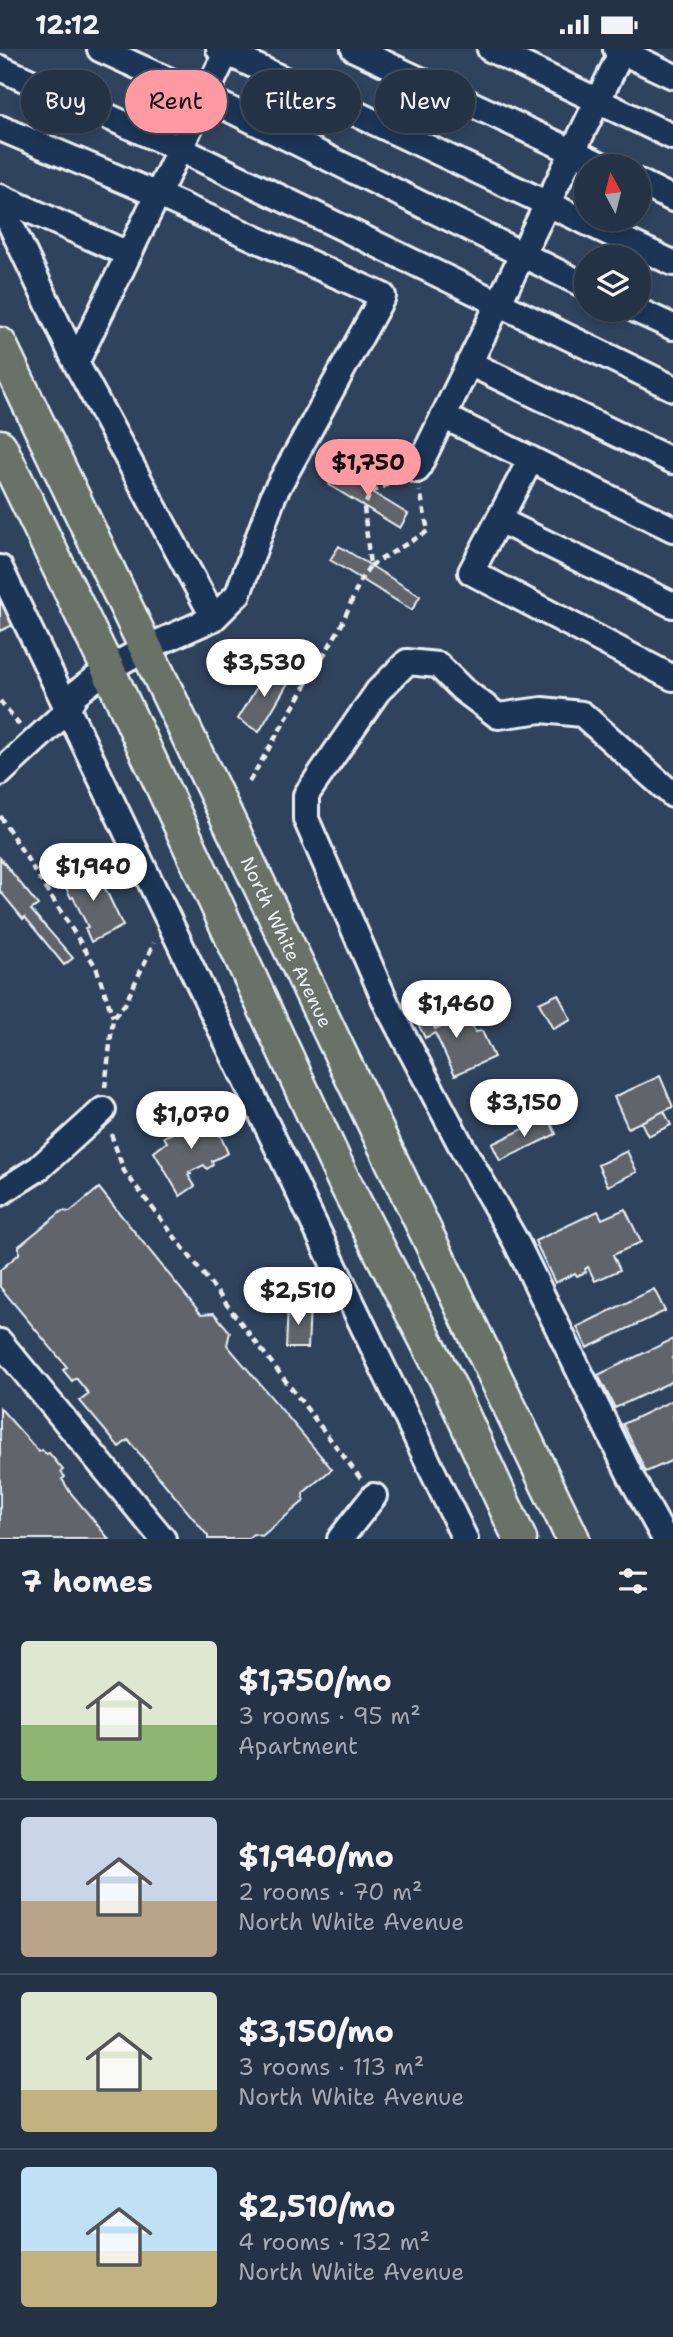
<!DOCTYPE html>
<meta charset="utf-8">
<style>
:root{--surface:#243246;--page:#2c3a4d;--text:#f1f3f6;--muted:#a3aab3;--line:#414d5f;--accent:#ff9aa2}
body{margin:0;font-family:"Shantell Sans",sans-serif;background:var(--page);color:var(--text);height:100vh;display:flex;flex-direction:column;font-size:26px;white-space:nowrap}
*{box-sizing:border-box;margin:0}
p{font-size:23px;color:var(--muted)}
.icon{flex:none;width:38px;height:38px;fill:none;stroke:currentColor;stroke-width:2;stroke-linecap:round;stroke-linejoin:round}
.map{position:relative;height:1490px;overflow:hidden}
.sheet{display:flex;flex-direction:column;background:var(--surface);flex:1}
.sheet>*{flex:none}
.banner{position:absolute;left:21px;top:21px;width:632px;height:63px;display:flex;gap:14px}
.needle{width:46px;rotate:353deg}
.controls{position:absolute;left:574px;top:105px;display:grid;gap:14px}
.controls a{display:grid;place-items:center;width:77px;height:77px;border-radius:50%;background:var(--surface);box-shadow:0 4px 10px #0003,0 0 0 2px var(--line);font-size:35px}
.price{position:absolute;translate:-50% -60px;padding:0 16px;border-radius:24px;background:#fff;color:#222;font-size:23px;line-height:46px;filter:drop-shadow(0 2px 4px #0008)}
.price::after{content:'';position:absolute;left:50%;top:42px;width:21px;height:16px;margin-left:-10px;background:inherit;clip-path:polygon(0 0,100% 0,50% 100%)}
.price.current{background:var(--accent);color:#111}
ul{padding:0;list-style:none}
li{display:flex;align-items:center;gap:21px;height:175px;padding:0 21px}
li+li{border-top:2px solid var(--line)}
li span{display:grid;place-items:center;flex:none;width:196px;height:140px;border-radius:7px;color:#555}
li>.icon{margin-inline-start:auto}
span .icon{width:84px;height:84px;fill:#fffc;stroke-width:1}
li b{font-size:30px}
h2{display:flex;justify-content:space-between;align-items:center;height:84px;padding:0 21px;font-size:30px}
.tag{padding:0 24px;border-radius:32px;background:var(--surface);box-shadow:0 4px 10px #0003,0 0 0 2px var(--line);font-size:24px;line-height:63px}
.tag.current{background:var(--accent);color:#111}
.status{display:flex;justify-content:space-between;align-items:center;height:49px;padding:0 35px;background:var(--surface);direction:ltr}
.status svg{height:19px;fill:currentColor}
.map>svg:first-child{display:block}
</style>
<div class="status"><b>12:12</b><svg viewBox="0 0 49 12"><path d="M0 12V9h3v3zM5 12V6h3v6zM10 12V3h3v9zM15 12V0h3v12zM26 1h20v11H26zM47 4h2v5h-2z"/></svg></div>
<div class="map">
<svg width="673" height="1490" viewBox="0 0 673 1490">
<rect width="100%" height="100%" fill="#30435d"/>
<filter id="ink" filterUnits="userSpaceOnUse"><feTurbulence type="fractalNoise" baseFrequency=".0143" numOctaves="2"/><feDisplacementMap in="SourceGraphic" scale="14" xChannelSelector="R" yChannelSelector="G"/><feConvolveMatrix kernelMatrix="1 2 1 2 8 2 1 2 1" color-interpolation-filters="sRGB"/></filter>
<g filter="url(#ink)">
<path fill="#5e656a" stroke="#e8f1f8" stroke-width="2" d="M337,422l71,43 -8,14 -71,-43z
M339,497l81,50 -8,14 -82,-50z
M0,549l13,27 -13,6z
M270,616l21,13 -32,54 -21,-13z
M0,809l38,47 -7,5 42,48 -9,7 -39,-48 -2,2 -23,-28z
M94,816l29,61 -32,16 -6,-14 3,-1 -15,-30 -2,1 -9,-18z
M558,945l13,26 -18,9 -14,-26z
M421,951l14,29 31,-15 9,18 7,-1 12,26 -39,18 -20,-42 -10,5 -16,-33z
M660,1027l13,31 -45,21 -14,-31z
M664,1062l7,14 -23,11 -7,-14z
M210,1063l18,41 -16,8 1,4 -6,4 -3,-4 -15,7 2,2 -3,1 7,11 -15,10 -26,-44 13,-10 -3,-5 8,-4 -2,-3z
M548,1068l8,17 -56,27 -8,-17z
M627,1102l10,21 -29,14 -10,-21z
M99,1139l102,126 13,-1 16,19 -3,13 105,124 -29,24 1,8 -42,35 -9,-2 -6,5h-39v-3l-80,-96 -9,7 -39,-46 9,-7 -13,-16 -4,3 -9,-11 4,-3 -67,-80v-17l19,-16v-8l43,-35 8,1z
M625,1160l16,33 -28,13 7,15 -25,11 -7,-14 -3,2 1,3 -9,4 -2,-3 -20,10 -20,-42 63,-30 4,8z
M654,1240l11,22 -78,37 -10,-21z
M288,1256h22l-2,43h-22z
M673,1290v42l-58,27 -17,-33z
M673,1351v60l-27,12 -23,-48z
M0,1359l39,44 3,-2 4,4 3,-1 14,17 -2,2 4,5 -3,2 8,13 39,47h-109z"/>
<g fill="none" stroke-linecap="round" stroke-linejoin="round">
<defs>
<path id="minor" d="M100,0l105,48 381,189
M219,0l454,214
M354,0l250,117
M490,0l183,88
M616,0l57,27
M0,19l180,81 493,239
M0,79l156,66 227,102 -109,198 -36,100 -24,24 -68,30 -38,21 -33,25 -7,16 -68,63
M639,133l34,17
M0,148l128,57
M0,153l76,161
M636,261l37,17
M469,314l204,98
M443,367l230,113
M531,410l-60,113 202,106
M417,421l206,-421
M499,471l174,85
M0,519l465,971
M214,569l-138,-255 152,-314
M0,1144l39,-25 64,-58
M0,1293l163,197
M340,1490l34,-43
M665,1490l-34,-62 -116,-237 -51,-89 -77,-146 -81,-186v-24l72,-104 29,-29 31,3 24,24 36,27 44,-6 40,4 91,81"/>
<g id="major">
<path id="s1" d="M0,295l573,1195"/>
<path d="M0,397l108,223 235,510 106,206 71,154"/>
</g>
</defs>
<use href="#minor" stroke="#e8f1f8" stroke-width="30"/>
<use href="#major" stroke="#e8f1f8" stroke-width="37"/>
<path stroke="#e8f1f8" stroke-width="4.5" stroke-dasharray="7 5" stroke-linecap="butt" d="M370,517l58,-35 -8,-40
M0,652l20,25
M249,733l92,-156 20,-47 9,-13 -6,-59 7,-15 26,-12
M0,767l96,151 17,50
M105,1039l8,-70 12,-14 29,-61
M111,1085l13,37 237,308"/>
<use href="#minor" stroke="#1d3557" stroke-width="24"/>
<use href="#major" stroke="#697266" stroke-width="32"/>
</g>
</g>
<g text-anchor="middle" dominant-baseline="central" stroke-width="5" stroke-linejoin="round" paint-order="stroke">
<g font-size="19" fill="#e8f1f8" stroke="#1d3557">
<text stroke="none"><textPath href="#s1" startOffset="663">North White Avenue</textPath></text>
</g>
</g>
</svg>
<div class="controls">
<a><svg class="needle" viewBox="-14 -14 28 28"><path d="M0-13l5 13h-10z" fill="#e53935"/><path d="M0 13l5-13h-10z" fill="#a3aab3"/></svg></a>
<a><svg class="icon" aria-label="layers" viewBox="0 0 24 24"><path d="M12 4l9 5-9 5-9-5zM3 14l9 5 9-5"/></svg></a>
</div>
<b class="price current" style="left:368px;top:450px">$1,750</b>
<b class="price" style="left:264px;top:650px">$3,530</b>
<b class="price" style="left:93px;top:854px">$1,940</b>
<b class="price" style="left:456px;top:991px">$1,460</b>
<b class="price" style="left:524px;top:1090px">$3,150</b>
<b class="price" style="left:191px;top:1102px">$1,070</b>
<b class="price" style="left:298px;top:1278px">$2,510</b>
<div class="banner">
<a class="tag">Buy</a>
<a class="tag current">Rent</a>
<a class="tag">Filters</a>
<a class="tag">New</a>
</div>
</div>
<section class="sheet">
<h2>7 homes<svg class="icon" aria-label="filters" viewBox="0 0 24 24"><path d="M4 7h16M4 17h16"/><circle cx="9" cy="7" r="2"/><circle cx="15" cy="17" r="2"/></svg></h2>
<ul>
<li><span style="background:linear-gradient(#dfe7d0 60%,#8fb573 0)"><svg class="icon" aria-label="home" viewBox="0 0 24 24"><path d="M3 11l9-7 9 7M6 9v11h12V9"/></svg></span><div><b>$1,750/mo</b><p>3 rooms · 95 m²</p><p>Apartment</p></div></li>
<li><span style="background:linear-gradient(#c9d6e8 60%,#b9a48a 0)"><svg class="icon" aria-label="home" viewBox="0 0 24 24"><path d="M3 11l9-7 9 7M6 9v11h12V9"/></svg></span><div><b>$1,940/mo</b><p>2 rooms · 70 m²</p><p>North White Avenue</p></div></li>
<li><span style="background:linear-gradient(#dfe7d0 70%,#c2b280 0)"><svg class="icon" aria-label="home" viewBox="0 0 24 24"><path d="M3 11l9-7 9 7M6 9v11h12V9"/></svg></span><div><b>$3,150/mo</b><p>3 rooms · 113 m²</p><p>North White Avenue</p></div></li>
<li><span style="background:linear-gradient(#bfe0f5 60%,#c2b280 0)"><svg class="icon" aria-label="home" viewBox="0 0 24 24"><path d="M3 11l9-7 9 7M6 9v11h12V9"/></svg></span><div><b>$2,510/mo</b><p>4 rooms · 132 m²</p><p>North White Avenue</p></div></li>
</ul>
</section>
